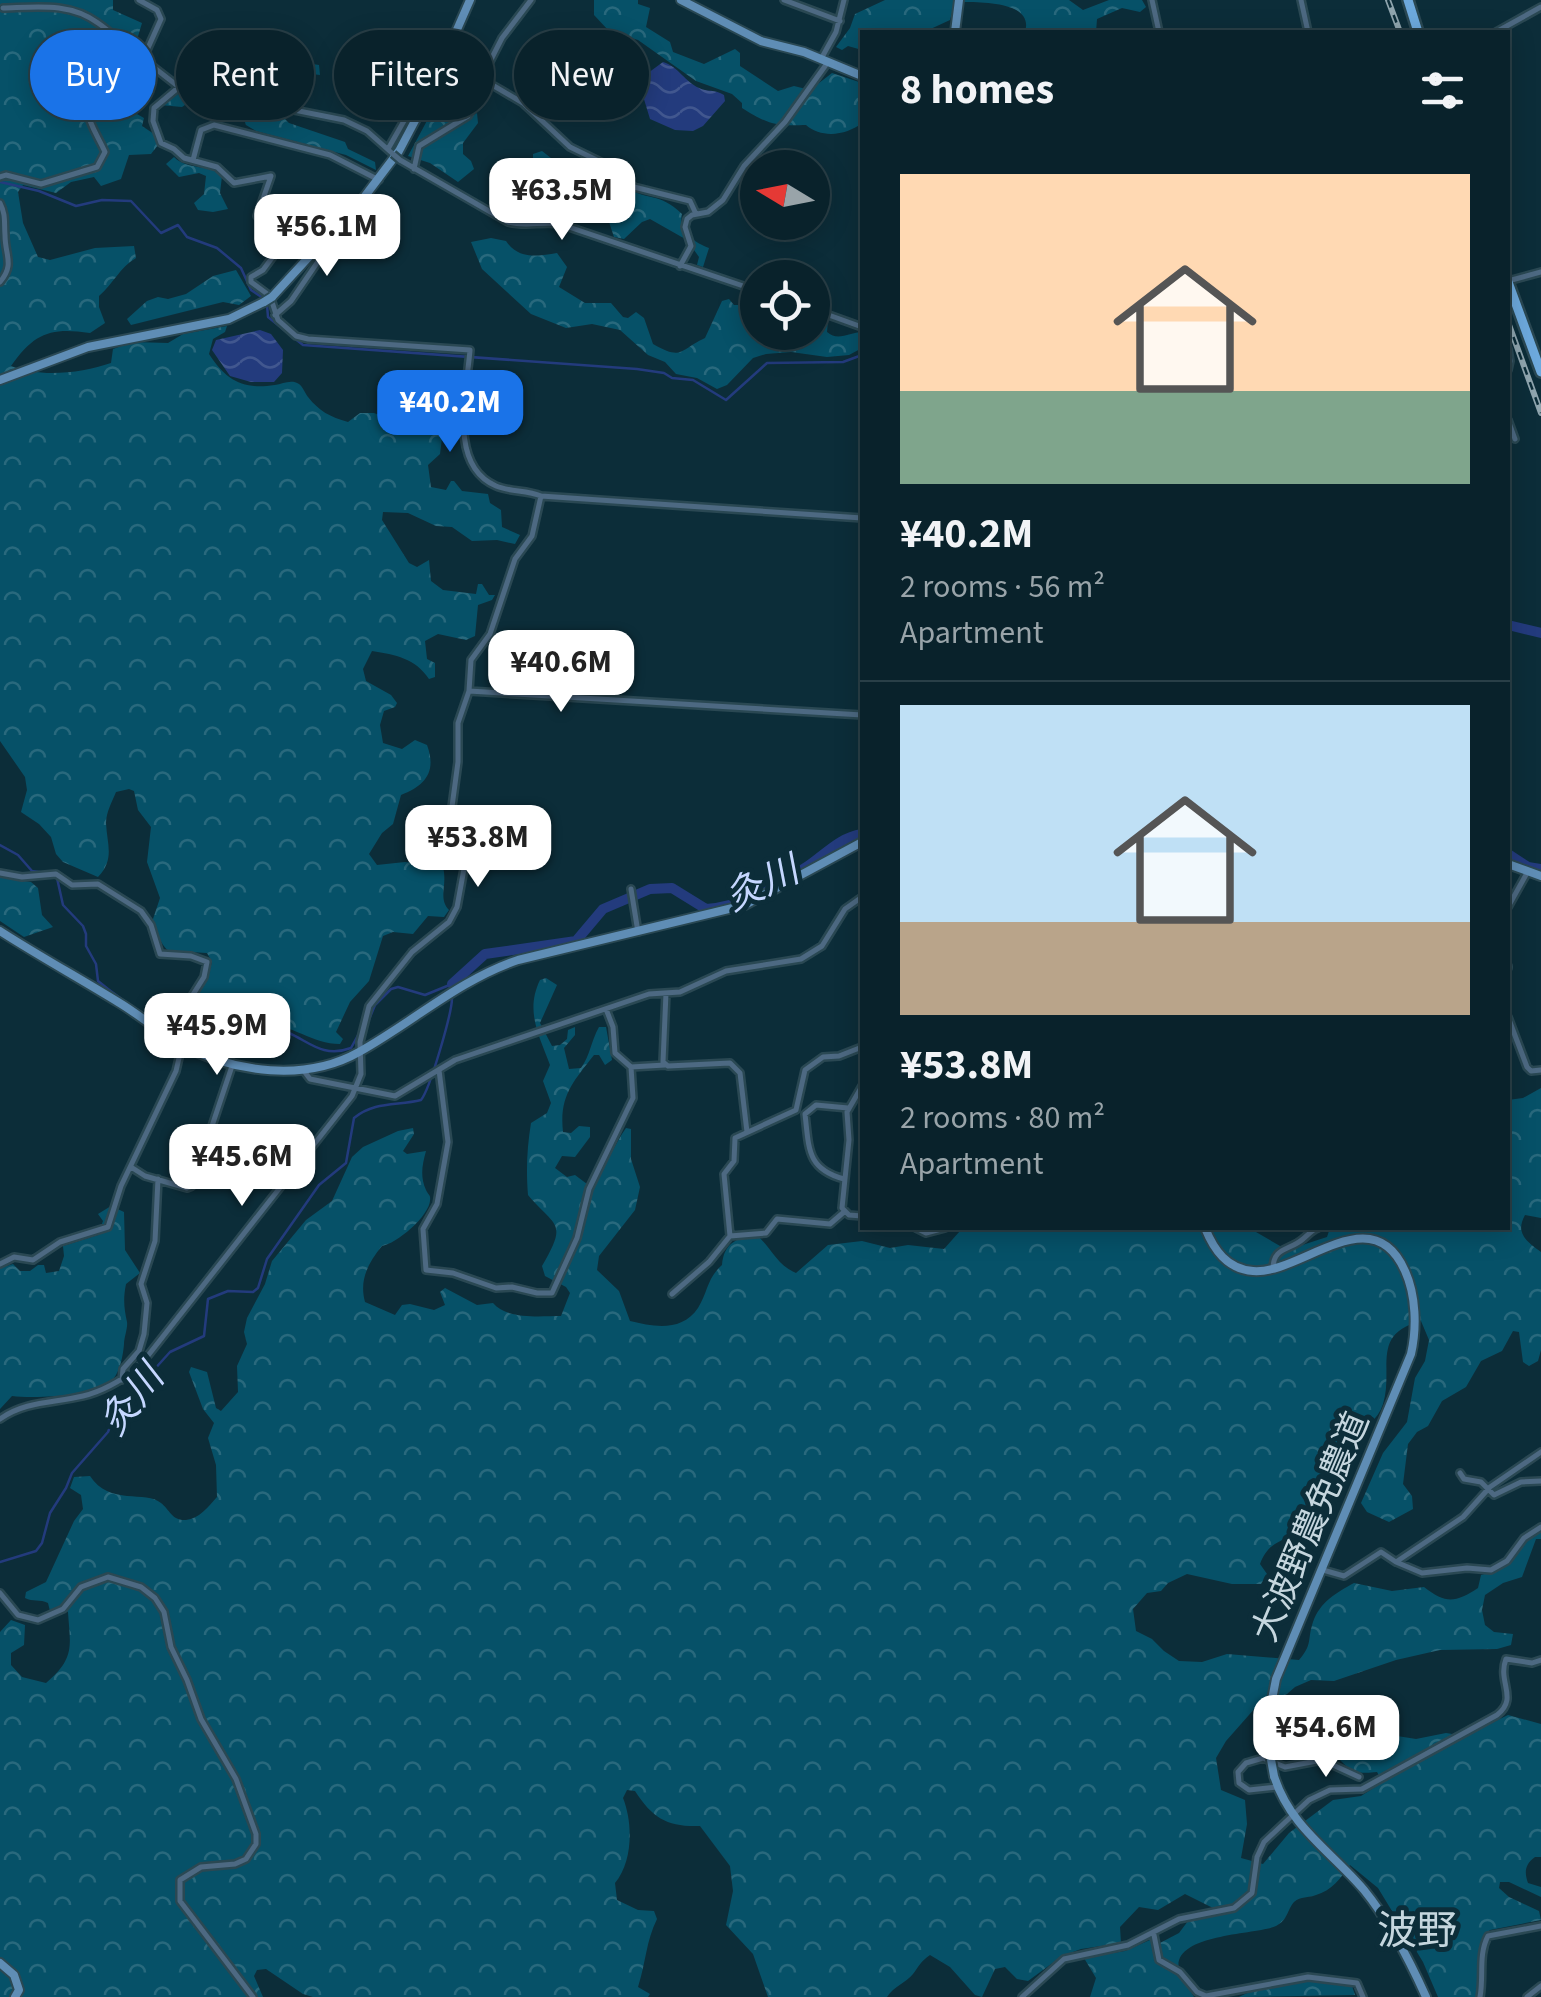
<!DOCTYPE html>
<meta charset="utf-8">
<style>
:root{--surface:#09222b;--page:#122a33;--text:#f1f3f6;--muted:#99a4a9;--line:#293f47;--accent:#1a73e8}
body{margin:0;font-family:"Source Sans 3","Noto Sans JP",sans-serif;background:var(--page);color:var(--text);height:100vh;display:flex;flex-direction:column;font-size:38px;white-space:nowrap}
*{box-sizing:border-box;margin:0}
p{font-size:32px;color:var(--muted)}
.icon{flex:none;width:55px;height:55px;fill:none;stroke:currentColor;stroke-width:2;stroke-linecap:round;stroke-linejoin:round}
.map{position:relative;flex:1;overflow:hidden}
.drawer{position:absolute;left:860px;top:30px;width:650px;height:1200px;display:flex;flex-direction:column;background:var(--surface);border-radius:0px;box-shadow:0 5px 25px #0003,0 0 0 2px var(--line)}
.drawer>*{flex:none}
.banner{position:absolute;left:30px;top:30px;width:680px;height:90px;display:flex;gap:20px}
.needle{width:65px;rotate:280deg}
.controls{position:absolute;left:740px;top:150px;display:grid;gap:20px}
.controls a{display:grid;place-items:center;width:90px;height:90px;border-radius:50%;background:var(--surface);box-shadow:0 5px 25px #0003,0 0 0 2px var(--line);font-size:50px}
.price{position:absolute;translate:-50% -85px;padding:0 22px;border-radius:20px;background:#fff;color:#222;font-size:32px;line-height:65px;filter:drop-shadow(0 2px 5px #0008)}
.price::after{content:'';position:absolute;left:50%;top:60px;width:30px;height:22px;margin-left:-15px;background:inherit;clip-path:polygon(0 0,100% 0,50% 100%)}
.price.active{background:var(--accent);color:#fff}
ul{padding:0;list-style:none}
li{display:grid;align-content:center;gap:20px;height:530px;padding:0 40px}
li+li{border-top:2px solid var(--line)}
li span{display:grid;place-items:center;height:310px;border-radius:0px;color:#555}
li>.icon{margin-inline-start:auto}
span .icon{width:180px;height:180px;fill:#fffc;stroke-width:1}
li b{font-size:42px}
h2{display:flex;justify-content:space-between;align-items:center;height:120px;padding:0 40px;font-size:42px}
.pill{padding:0 35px;border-radius:45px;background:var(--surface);box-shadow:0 5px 25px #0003,0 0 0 2px var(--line);font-size:35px;line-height:90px}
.pill.active{background:var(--accent);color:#fff}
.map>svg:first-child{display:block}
</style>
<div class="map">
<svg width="1541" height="1997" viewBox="0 0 1541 1997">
<defs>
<pattern id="forest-crowns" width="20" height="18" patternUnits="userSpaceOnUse" patternTransform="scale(2.5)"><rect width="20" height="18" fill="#065168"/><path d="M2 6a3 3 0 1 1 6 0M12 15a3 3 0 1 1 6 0" fill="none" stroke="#29697d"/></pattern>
<pattern id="water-waves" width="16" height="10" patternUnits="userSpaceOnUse" patternTransform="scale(2.5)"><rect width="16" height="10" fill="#233b7d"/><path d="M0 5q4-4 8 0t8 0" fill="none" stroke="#41578f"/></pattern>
</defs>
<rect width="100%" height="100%" fill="#0c2d39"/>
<path fill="url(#forest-crowns)" d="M0,0h113v10l29,13 -6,20 -11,-9 -8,3 -12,-12c-18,7 -25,15 -27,34l17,12 25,2 -30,12 2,10 20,15 16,-1 16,9 -2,8 12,8 4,11 -7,9 -22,1 -8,24 -20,7 -7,-9 -23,5 -15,11 -33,-8 -5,7 5,31 15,34 12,3 45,-12 39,-2 2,12c-16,9 -23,26 -37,38v11l6,16 -15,10c-39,-6 -56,0 -79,33 30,12 71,7 100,-3l2,-14 20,-7 35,1 15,-9 44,-8 -2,6 -12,7 -4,15c17,26 33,36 66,31 8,-1 16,-6 24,-1 4,3 6,9 9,13 11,14 22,20 40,25l12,-9h14l27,10 29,5 12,10 -2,16 -12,11 3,22 15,3 5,-9h3l8,10 26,3 2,9 11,7 1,17 18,8 -5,9 -18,-4 -25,1 -20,-14 -16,-1 -28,-13 -25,-1 -1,8 27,43 8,4 12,-7 2,21 12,9 33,4 2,-10h4l7,11h6l-3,5 -14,5 -3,31 -9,4 -28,-6 -13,7 2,18 8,4v14l-6,2c-14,-21 -33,-24 -57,-28l-9,18 3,12 25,14 6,8 -2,4 -11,4 -4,14 3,18 19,6 13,-9 12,5c10,27 -2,41 -26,50l-8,29 -11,9 -13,21 8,11 28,-3 37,2c7,20 -5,33 7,46l-5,7 -16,-1 -15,18 -20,-2 -10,4 -14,45 -19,21 -14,30 7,7 -3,5c-28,0 -49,-21 -78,-20 -29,0 -50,17 -79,3 2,-31 22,-35 29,-65l-5,-9c-40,-4 -37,11 -55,-31l8,-24 -13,-36 4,-35 -13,-17 -4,-19 -5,-2 -13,3c-4,10 -10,20 -10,31 1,22 9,36 -8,54l-35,-15 -7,-8 -5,-17 -12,-13 -18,-12 6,-22 -2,-13 -25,-36z
M594,0h44v4l12,4 -4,19 24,15 3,10 31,12 31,-15 5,4v13l38,25 16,-5 16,4 22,-17 30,10v40c-15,12 -40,16 -56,2 -30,1 -37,0 -64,-17v-5l-10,-9 -36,-13 -58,-41 -29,-9 -15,-16z
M885,0h184l14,10 26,-10h33l4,7 -6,5 -18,-4 -25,11 -1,13h-71c10,-32 -48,-30 -70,-30l-5,18 -26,12h-62v18l-14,-4 -6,4 -6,-3 14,-19 5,-14z
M286,60l7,7 13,-4 13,2 1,10 -15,-2 -24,7 -13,28 11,5 10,10 56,19 3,7 27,13 1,8 -30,-15 -90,-24 -10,-6 -4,-12 5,-10 -6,-6 -22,-5 -10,10h-7l-4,-6 -16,11 -22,-2 23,-14 4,-8 20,-4 5,-11h9l11,10c25,-2 26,-15 54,-18z
M365,63l48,14 3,6 -11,24c-20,-4 -35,-17 -55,-19l-1,-5z
M439,109l19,9 9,1 10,-6 1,10 -15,20v11l8,7 3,8 -16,13 -28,-19 -22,-7 21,-39z
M542,151l9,7 3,11c14,7 20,6 31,-5 18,5 26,13 41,23 22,15 32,4 56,27 -4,19 11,27 27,34l-6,19 -6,-2 2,-8 -12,-17 -37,-21 -8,3 -18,17 -10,-2 -7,-21c-15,-5 -27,-1 -41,6l-18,-7 -7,-6 1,-40 -9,-10v-5z
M174,157c14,14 34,6 48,19l-2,17 8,16 -15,3 -15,-2 -4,-7 10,-9 2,-18 -7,-3 -20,4 -13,-13z
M491,238l15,3c13,19 32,15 51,12l10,14 -8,20 26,16h26l12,14 5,1 8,-6 8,6 9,26c30,17 26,6 52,-6l17,-37 7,-2 5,6h5l12,-14 6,2 1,39h54l1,-19 15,7 -1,12c11,10 23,0 35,0v16l-13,7 -22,2 -36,-5 -25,2 -13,4 -26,27 -10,4 -20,-11 -21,-4 -11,-12 -17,-7 -28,-25 -28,-6 -26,4 -35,-14 -49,-45 -11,-27z
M236,270l15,26 -12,9 -16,-3 -92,23 -4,-6 20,-18 11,-4 10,2 18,-5 27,-18z
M0,877l31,5 7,6 4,27 11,12 -29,10 -24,-16z
M546,978l11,7 -17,38 12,23 8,-1 7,-6 1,-9 7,-3v8l-11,13 5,21 12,-1c9,-12 10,-27 18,-41h7l6,33 -7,5 -6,-10h-5c-21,27 -35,41 -31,77l8,1 8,-7 11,1v10l-15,20 -13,-1 -7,12 12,9 8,-2 12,9h7c12,-18 20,-39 32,-56l5,1v30l9,28 -5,23 -36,46 -2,14 22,21 11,30c24,6 52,11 68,-13 10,-16 9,-30 24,-43 2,-21 12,-25 32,-32 17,13 22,32 42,40l32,-28 34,-4 28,7 18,-3 36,4 16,-18 9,-3h280l38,22 40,-13 3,-9h178v-128l15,-2 18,-10v130l-16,-3c-10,18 1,26 16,37v98l-3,11 -9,5 -6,-4 -4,-30 -6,-1 -11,20 -21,10 -15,26 -24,14 -14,25 -11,6 -9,12 -5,40 9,12 1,13 -24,13 -22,-10 -6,-9 22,-50 24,-31 8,-44 10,-17 4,-21 -8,-19c-51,13 -27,48 -38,83 -5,16 -19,24 -31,36 -13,14 -34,39 -37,59 -3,16 12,29 6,45l-18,1 -10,-9c-17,6 -26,10 -33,28l7,10 -6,10h-29l-45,-10 -19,9 -7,8 -14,2 -14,16 3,22 16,8 12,12 15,10 23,1 25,-8 72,6c14,-16 8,-20 14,-38 7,-20 23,-29 41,-39l38,8 32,-4c22,17 31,16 54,1l3,-13c34,-9 33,-28 60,-46v10h-5l-14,38 -19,6 -18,12 -3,15 3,15 9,7 19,2 -2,11 -14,4 -57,1 -44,10 -62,21 -23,-1 -16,7 -8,7 -31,13 -30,34 -10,17 5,32 24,10 2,24 -6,34 22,6 26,-31 44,-33 28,-4 22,-14 -6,-10c-17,2 -25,1 -37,-12l14,-15 25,-7 18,-2 19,3 30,-6 19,3 43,-21 33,9v133h-6c-10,7 -11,15 -7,26l13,4v10l-32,-15h-9l-1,6 10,9 30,14 2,9 -51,10 -7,6 -7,61h-38l-15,-35 -45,-74 -28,-23c-9,13 -19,26 -34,30 -8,3 -15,1 -22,7 -7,8 -6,18 -18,24 -19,9 -105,7 -97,44 2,9 11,19 15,27h-104l6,-19 -12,-20 41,-7 25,-11 8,4 21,-11 9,-12 24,-5 3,-7 -30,-15 -27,16 -19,-3 -19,20 1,16 -40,6 -19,7 -34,25 -11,-2 -12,-12 -10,2 -13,28 -7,-2 -25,-28 -20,-12c-9,6 -11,11 -17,19 -7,9 -19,12 -26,23h-119l-15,-43 -27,-29 7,-34 -3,-25 -30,-40c-32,1 -47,-7 -65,-35l-8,-1 -4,8c10,25 10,63 -8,85l2,17 21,10 16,1 3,8c-11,22 -11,43 -19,68l12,7 -2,3h-335l-10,-3 -37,-25 -9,1 -3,6 9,21h-263v-365l11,-12 14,5 -1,20 -13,8v12l11,12 24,6c30,-25 24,-38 22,-71l-8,-4 -10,3 -2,-8c-8,-4 -15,-1 -23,-5l1,-6 20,-10 28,-61 9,-12 -2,-14 -11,-7 4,-11 16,-1c19,30 56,14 71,27 9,7 11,18 25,17 13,-1 23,-14 31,-23l-1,-32 -8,-27 6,-15 -11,-14 -14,-37 2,-5 16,5 9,36 5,3 17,-19 -1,-26 10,-22 -3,-12 3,-14 18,-34 7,-23 34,-41 26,-19 20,-44 11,-10 35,-16 15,-3 1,6 -11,17 4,3 19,-3c-4,14 -6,26 0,39 1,3 4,5 4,7 3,17 -34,47 -48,49 -14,17 -23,34 -17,56l30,13 7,-10 8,-1 24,6 11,-5 -5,-13 5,-4 32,17 16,-2c14,17 47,13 68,13l9,-23 -4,-6 -21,-11 -3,-10c26,-45 14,-38 -14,-71 -2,-26 -1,-47 3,-72l16,-10 4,-10 -8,-22 7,-16c-11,-30 -25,-54 -10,-85z
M111,1206l13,6 1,38 15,23 -14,11c-3,15 -2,24 1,38 1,5 -3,16 -3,22 -1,11 -4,30 -13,37 -18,15 -75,18 -99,15l-12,13v-141l13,-4 7,7h10l8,-6h6l2,8 13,-2 5,-15 -1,-10 35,-11 5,-14 -5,-7z
M1300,1980l52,6 3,9 -116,2c16,-10 41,-8 61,-17z"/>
<path fill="url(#water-waves)" d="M663,62c16,5 22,20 36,26 8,4 16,1 25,7l1,6 -22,25 -10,5 -18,-1 -25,-11 -10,-33 8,-13z
M260,330l11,4 12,16 -1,23 -8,9h-23l-21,-6 -18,-26 4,-10z"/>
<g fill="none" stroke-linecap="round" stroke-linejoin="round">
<path stroke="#233b7d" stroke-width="2.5" d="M0,182l39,9 37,15 26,-6 29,1 30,32 17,-8 9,12 30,11 24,20 10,22 12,8
M267,305l1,12 35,28 334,24 27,4 8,5 21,2 33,20 41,-37 76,-1 19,-7
M0,845l18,10 14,16 14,2
M57,878l6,27 20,21 3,8v12l10,18 2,17c19,16 84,62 106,59 23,-2 45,-13 69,-11 29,2 43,32 78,19l11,-20
M368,1022l7,-17 16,-16 7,-2 27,8 27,-11v6
M0,1562l36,-11 6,-8 8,-30 16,-25 6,-15 36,-41 8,-20 54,-60 34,-16 4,-37 20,-8 25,1 5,-4 9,-29 52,-74 27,-22 8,-45c21,-17 43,-12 67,-18 9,-11 31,-87 31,-102"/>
<path stroke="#233b7d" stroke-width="10" d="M1508,625l33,8
M1508,854l20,13 13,2
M452,984l33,-30 91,-13 27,-32 47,-20 22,-1 34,21c36,-2 73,-24 102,-43 19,-13 31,-28 54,-32"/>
<defs>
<path id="street" d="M784,0l56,21
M1152,0l7,32
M1301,0l7,32
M3,8c33,-1 67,-6 95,15 16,11 29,25 45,36l18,-40 -4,-9 -18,-10
M1496,32l45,-25
M821,59l15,-27 8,-32
M179,87l-25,21 -1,13 8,22 13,6 10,9 33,9 17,16 37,-7 -14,40 26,27 -20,27 -12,7v5l19,14 8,24 18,16 12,3 162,11c-3,40 -23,115 26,136 14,6 31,4 45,10l321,22
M479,88l15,-2 29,17 47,44 43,21 21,19 56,14 6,13
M388,149l29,-51h10
M193,160l8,-30 13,-5 116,30 49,25
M400,160l108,62c18,5 34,-1 52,2l198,67
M414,169l5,-23 49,-30 9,-16 1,-15 24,-47 29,-38
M0,177l6,-2 35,9 56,-17 8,-15c-10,-23 -34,-52 -6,-72l32,-1 12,-20 36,28 165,33 23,11 26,23
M0,203c6,12 4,19 5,32 0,21 10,29 -5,47
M680,266l11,-20 -6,-19 2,-8 5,-4 16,-3 15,-12 21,-34 41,-44 43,-60
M1508,281l33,-9
M812,309l50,18
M275,315l16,-14 41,-60 -4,-3
M1508,349l2,12 -2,9
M1508,420l7,19
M469,691l393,24
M0,873l22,4 34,-3 16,11 26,-1 43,27 10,14 9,29 31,2 16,6 -3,15 -37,59
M631,889l7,43
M1508,907l19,-34
M1508,966v2
M666,993l-3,69 5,4 62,-3 10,10 7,59
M1508,1017l19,50 4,4 10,-1
M631,1067l34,-2
M439,1070l9,72 -11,62 -14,25 3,41 27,3 43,15 16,-1 25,6h15l25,-55 12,-49 44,-91 -2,-31 -16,-14 -2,-26 -7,-18
M304,1071l6,8 85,17 60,-36 106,-36 88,-30 31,-2 46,-21 75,-12 21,-13 23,-37 17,-12
M862,1086l-15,26 2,28 -7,68 7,7 13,1
M131,1167l14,9 42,12 5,-2 41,-123
M844,1179c-37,-10 -35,-30 -39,-65l11,-9 32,3
M916,1228l10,5 19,-5
M730,1236l-6,-62 10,-13 1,-23 61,-28 9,-40 18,-13 16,-1 23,-9
M0,1264l14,-7 19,3 27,-18 48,-15 13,-41 55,-115 6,-26
M1273,1269c0,-22 16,-18 30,-30 5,-4 9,-9 15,-11
M672,1294l37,-32 21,-26 36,-3 11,-14 53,5 14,-12
M122,1380l1,-11 16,-18 5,-17 3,-31 -6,-19 14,-43 3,-62
M0,1419c25,-18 54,-16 83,-23 21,-5 39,-16 56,-29l213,-271 9,-22 -1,-32 9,-36 43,-54 37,-30 8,-15 9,-49 -5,-23 -10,-21 7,-52v-39l11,-32 2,-31 19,-26 25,-75 17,-23 9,-40
M1460,1473l4,6 17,3 13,13 27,-13 20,-1
M1396,1562l26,11 45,-5 24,2 16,-9 17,-23 17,-11
M1323,1570l21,6 37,-24 15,10 67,-45 27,-30 51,-35
M0,1593l18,22 20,5 25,-11 18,-22 27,-10 33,10 14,11 9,14 7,35 16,33 14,39 35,60 20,55v10l-10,15 -11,5 -34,3 -21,13v21l73,96
M1277,1787l-28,3 -10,-7 -1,-11 8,-9 17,-5 22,9 37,-7 37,17
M1154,1935l5,25 21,12 17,20 9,4 102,-19 49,6 6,14
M1022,1997l42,-38 64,-14 51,-26 55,-11 18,-15 5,-36 7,-15 45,-42 21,-10 32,-1 135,-74c22,-17 0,-33 9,-56l26,4 9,-3
M1480,1997c4,-21 -2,-42 8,-61l53,-10
M1527,1997l14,-11"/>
<path id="secondary" d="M681,0l80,41 43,11 58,24
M955,32l4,-32
M272,297l93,-101 34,-45 28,-53 43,-98
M0,380l88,-33 141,-28 35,-17
M1508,864l33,12
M0,931c39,25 79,47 118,71 22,13 42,31 64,43 53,28 124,37 177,7 54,-30 100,-72 159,-92l227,-55 117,-63
M1205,1228c9,22 22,41 48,43 48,4 119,-75 152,0 11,24 12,57 6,83l-135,325 -7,36
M1274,1776c16,51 57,75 90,114 26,32 45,69 62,107
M0,1963l14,12 5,15 -4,7"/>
<path id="primary" d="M1408,0l10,32
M1508,282l33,90"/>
</defs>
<use href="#street" stroke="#2a4853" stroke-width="10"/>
<use href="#secondary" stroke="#2a4853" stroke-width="12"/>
<use href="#primary" stroke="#2a4853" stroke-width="14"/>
<use href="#street" stroke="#4d6982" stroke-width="5"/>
<use href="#secondary" stroke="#5f8db5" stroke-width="8"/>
<use href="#primary" stroke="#6da9dd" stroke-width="9"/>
<defs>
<path id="rail" d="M1388,0l12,32
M1508,322l33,91"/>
</defs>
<use href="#rail" stroke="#8fa5ae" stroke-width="6"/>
<use href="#rail" stroke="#0c2d39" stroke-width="2.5" stroke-dasharray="8" stroke-linecap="butt"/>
<defs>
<path id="street-bridge" d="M393,154l7,6"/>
<path id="secondary-bridge" d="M264,302l8,-5
M1269,1715l-1,28 6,33"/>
</defs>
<use href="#street-bridge" stroke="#2a4853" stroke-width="10" stroke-linecap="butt"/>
<use href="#secondary-bridge" stroke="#2a4853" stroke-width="12" stroke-linecap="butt"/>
<use href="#street-bridge" stroke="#4d6982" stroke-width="5"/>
<use href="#secondary-bridge" stroke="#5f8db5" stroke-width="8"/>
</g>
<g text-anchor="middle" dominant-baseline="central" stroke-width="10" stroke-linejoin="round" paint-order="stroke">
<g font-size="35" fill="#c5d6de" stroke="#0c2d39">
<text transform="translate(1311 1527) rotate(-67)">大波野農免農道</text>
</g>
<g font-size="38" font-style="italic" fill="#c5d7ff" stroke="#0c2d39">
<text transform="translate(762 884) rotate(-25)">灸川</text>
<text transform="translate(132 1400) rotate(-52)">灸川</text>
</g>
<g font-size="40" fill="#c5d6de" stroke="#0c2d39">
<text x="1417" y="1931">波野</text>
</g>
</g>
</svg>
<div class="controls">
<a><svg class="needle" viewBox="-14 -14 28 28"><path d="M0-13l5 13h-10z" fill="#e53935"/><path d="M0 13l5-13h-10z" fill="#99a4a9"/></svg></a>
<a><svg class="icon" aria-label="locate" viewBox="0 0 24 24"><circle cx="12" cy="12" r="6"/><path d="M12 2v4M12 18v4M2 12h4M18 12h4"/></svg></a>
</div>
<b class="price" style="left:562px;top:243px">¥63.5M</b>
<b class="price" style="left:327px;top:279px">¥56.1M</b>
<b class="price active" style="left:450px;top:455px">¥40.2M</b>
<b class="price" style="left:561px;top:715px">¥40.6M</b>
<b class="price" style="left:478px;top:890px">¥53.8M</b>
<b class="price" style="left:217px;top:1078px">¥45.9M</b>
<b class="price" style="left:242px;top:1209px">¥45.6M</b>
<b class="price" style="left:1326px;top:1780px">¥54.6M</b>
<div class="banner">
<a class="pill active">Buy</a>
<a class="pill">Rent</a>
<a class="pill">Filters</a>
<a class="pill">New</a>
</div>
<section class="drawer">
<h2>8 homes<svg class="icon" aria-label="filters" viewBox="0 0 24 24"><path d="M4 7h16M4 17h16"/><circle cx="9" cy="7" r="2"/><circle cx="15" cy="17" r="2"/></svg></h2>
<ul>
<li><span style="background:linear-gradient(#ffd9b3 70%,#7fa58c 0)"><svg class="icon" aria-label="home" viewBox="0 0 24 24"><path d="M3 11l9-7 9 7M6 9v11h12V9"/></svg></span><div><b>¥40.2M</b><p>2 rooms · 56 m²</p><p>Apartment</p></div></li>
<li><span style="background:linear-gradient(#bfe0f5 70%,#b9a48a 0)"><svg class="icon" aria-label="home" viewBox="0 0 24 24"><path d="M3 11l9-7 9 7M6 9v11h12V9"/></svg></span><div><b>¥53.8M</b><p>2 rooms · 80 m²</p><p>Apartment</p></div></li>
</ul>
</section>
</div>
